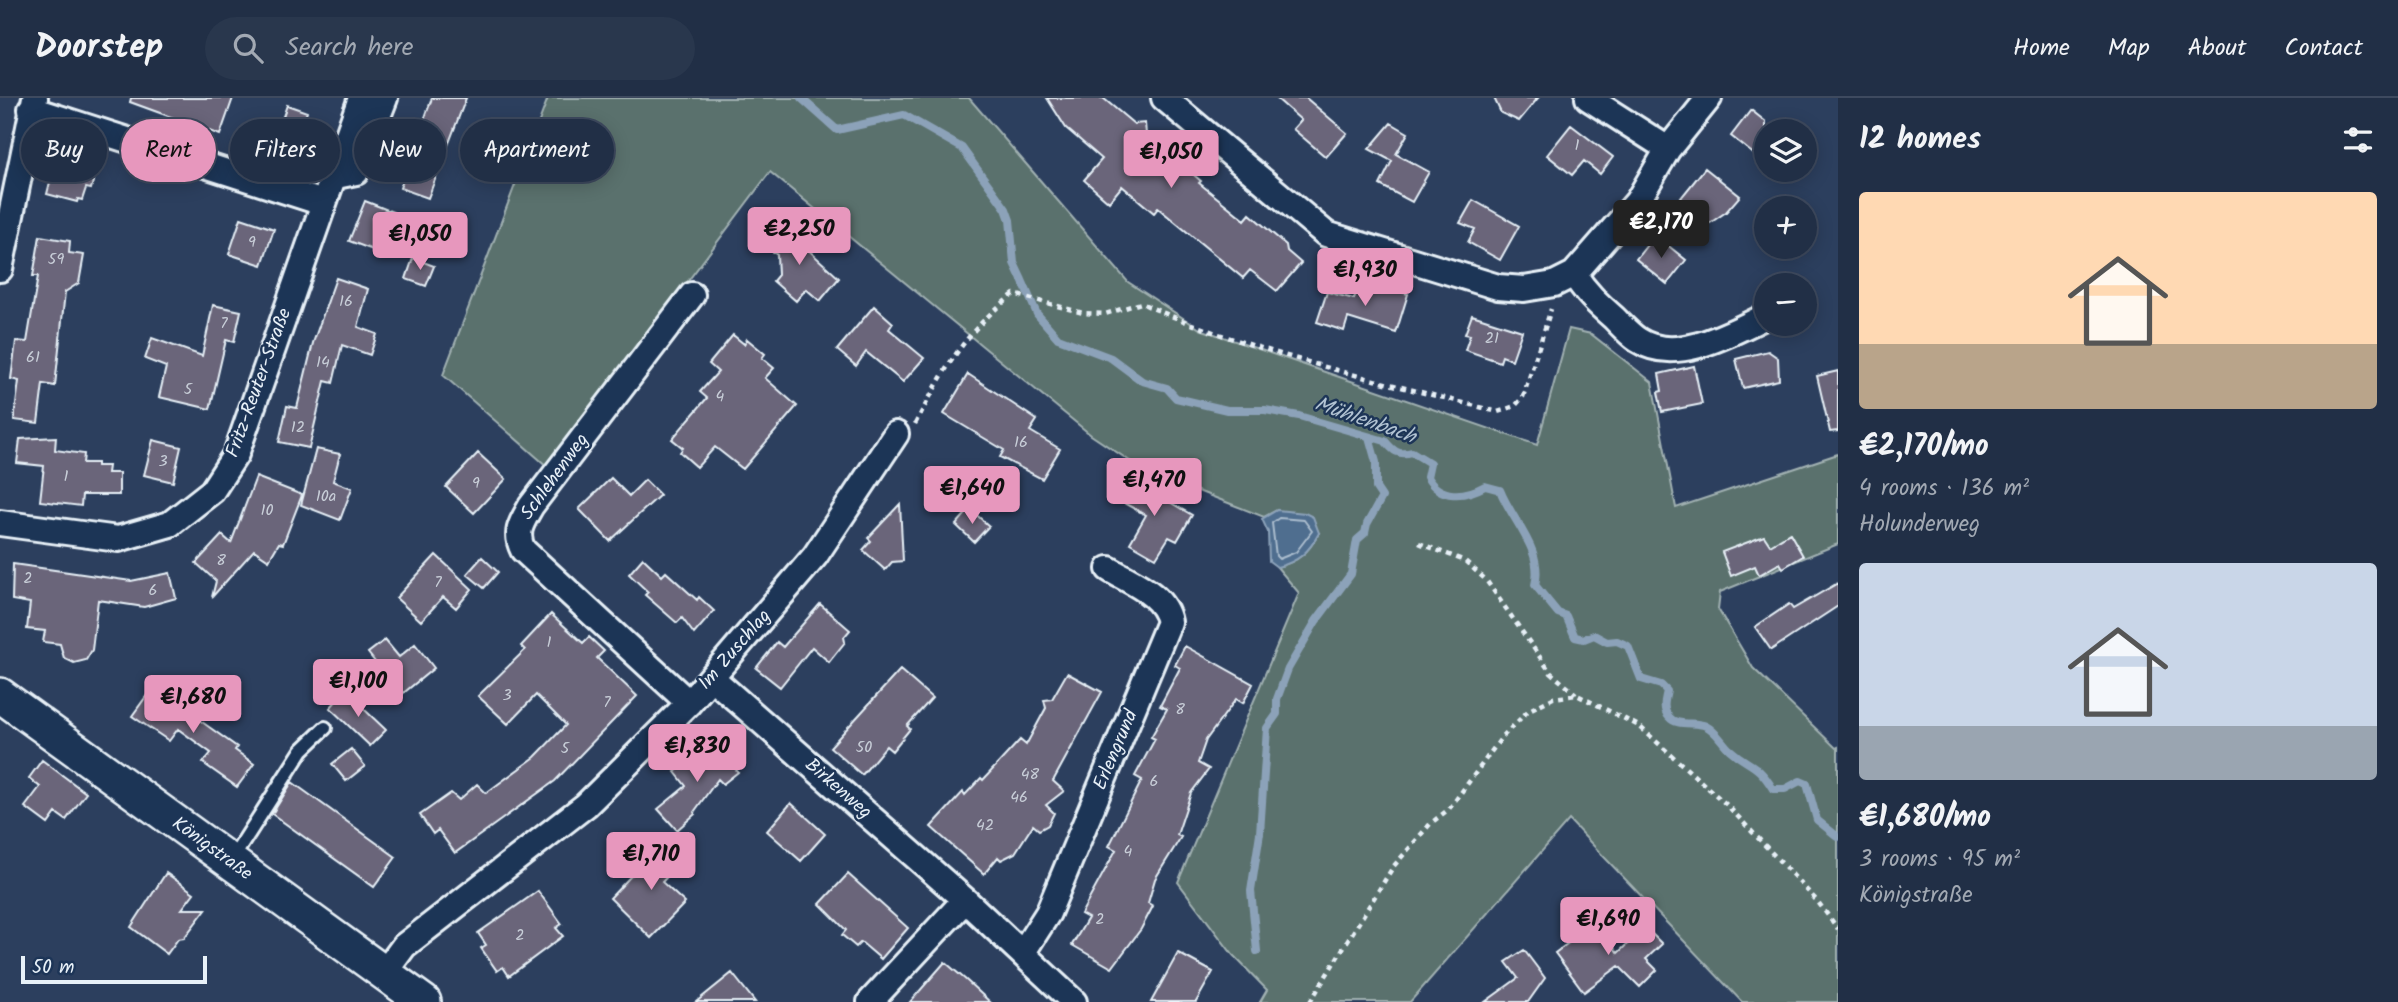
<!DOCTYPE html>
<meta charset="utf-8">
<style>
:root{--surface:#212f46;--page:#29374d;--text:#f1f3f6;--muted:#a2a9b3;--line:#3e4a5f;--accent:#e797bd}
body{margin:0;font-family:Kalam,sans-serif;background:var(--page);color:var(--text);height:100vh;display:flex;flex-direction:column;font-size:26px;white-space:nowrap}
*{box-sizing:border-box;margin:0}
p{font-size:23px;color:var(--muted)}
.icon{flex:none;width:38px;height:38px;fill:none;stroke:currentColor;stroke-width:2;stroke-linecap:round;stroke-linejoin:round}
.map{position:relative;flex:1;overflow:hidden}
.side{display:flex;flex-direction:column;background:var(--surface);width:560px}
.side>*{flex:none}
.top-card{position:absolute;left:21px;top:21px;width:665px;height:63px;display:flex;gap:14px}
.tools{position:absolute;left:1754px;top:21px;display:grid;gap:14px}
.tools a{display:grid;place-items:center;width:63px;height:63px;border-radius:50%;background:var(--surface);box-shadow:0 4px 18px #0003,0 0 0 2px var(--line);font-size:35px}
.scale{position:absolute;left:21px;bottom:18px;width:186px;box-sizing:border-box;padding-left:7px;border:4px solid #e8f1f8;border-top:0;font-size:19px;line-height:24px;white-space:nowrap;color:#e8f1f8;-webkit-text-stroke:5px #1d3557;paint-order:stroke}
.price{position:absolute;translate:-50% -60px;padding:0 16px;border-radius:7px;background:var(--accent);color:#111;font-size:23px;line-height:46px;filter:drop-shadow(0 2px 4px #0008)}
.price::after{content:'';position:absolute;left:50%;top:42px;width:21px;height:16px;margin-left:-10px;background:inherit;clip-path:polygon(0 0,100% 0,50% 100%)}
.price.on{background:#222;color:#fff}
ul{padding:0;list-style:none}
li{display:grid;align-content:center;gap:14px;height:371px;padding:0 21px}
li span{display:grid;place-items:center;height:217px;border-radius:7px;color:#555}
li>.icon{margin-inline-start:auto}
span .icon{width:126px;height:126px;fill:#fffc;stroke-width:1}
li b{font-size:30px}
h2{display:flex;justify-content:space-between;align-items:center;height:84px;padding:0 21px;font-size:30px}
.chip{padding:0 24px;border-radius:32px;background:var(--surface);box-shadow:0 4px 18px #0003,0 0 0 2px var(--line);font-size:24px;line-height:63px}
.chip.on{background:var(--accent);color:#111}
header{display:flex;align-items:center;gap:42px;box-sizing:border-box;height:98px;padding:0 35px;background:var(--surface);border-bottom:2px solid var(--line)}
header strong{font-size:33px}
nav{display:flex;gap:38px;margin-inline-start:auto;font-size:24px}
.search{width:490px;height:63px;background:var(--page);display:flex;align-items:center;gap:18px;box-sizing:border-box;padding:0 24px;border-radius:38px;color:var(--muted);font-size:26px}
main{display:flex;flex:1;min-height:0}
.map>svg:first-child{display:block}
</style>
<header>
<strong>Doorstep</strong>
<div class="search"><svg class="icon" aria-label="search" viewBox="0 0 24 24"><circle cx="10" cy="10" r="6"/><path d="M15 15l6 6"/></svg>Search here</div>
<nav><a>Home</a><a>Map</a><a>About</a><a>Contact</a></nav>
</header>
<main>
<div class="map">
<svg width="1838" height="904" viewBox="0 0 1838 904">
<rect width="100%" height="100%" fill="#2c3f5e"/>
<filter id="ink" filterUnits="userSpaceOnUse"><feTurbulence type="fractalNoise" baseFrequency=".0143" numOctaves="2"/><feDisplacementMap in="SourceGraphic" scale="14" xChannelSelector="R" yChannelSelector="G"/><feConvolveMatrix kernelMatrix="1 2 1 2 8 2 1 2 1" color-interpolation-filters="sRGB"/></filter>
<g filter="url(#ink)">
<path fill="#5a716d" stroke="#a1b1b2" stroke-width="2" d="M548,0h421l159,184 72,47 337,116 32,-116 22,5 61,48 24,126 162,-54v90l-118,48 -2,17 35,59 83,80 2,-1v255h-96l-173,-182 -159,182h-150l7,-12 -34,-35 -55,-73 121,-289 -22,-26c21,-5 32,-15 42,-34l-42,-23 -13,7 -122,-48 -51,-34 -321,-263 -222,295 -105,-92z"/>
<path fill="#4f6e8f" stroke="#8ca2b9" stroke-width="2" d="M1277,412l28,3 8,4 6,16c-10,19 -21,29 -42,34l-8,-6 -1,-29 -6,-13z"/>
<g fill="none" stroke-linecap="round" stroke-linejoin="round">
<path stroke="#abbdce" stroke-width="2" d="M1279,420l25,2 8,11 -16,21 -17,7 -3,-3 -4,-33z"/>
<path stroke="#8ca2b9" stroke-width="8" d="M801,0l36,32 67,-15 58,33 44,61 4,11 4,43 8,17 15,34 21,24 53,20 31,23 25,7 9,10 51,12h38l34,6 86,25c8,10 14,15 27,11l18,11 -3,14c13,23 38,20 58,9l15,4c12,31 44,60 35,95l23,28 8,3 9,21 9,2 10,-4 13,7 10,-1 11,5 13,33 20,6 6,6c-2,9 -5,18 2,26 8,10 26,4 37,9 10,5 15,15 23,23 21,19 27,12 44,40h12l15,-8 7,3 10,36 21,17
M1257,853l-6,-60 9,-58 7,-105 10,-14v-15l11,-30 28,-48 35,-47 6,-34 8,-7 2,-9 15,-27 -6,-9v-26l-7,-25"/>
</g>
<path fill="#6a657a" stroke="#e8f1f8" stroke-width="2" d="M131,0h102l-13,37 -90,-33z
M432,0h34l-38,100 -28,-10z
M1047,0h56l31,26 11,-1 1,11 55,47 -2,2 46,37 5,-6 36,31 1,6 14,12 -24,28 -27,-21 -7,8 -85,-70 -4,5 -32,-27 -13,16 -25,-22 18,-21 -36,-31z
M1276,0h30l41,35 -21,24 -33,-28 8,-9z
M1494,0h44l-19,23 -18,-8z
M287,7l20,7 -2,5 7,3 -12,37 -28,-9z
M1751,12l15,12v23l-10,11 -25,-20z
M1391,25l17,10 -12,21 33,18 -17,30 -32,-17 12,-24 -23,-12z
M1571,27l42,32 -13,17 -16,-13 -12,14 -25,-20z
M56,60l40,12 -5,19 -5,-1 -4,12 -4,-1 -1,3 -30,-8z
M1705,70l35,28 -14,16 -16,11 -30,-24z
M1473,102l46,26 -19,34 -32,-18 7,-13 -15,-6z
M365,103l28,11 -15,40 -29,-11z
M241,120l33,11 -12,36 -33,-11z
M780,126l59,54 -19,23 -14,-12 -10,12 -23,-20 5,-6 -1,-20 -14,-11z
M1655,137l31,25 -19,24 -31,-25z
M40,138l30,5 -1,12 15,2 -5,28 -14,9 -10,94 -12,-2 -5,39 -24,-3 5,-39 -8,-2 5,-38 11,1 11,-66h-5z
M413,160l21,8 -8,20 -20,-7z
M336,180l32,11 -10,38 19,7 -7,21 -28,-10 -9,38 -8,-2 -16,67 -30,-6 8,-36 10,2 16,-65z
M1360,181l48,15 -12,39 -48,-15 -4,13 -27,-9 10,-30 27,7z
M213,207l28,6 -7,31 -8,-2 -16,69 -51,-12 7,-30 -21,-8 7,-21 50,18z
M874,208l19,17 -4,6 35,29 -21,24 -37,-30 -10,14 -19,-16z
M1472,217l50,16 -10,29 -10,-4 -2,6 -35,-12 5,-15 -5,-1z
M733,237l11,9 3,-5 18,15 -3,4 12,10 -9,10 32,28 -54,63 -28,-22 -18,20 -17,-15 3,-4 -11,-9 35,-41 -7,-6 18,-20 -9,-8z
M1768,253l10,7 1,22 -36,8 -7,-29z
M1694,268l8,38 -40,8 -4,-20 4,-1 -3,-17z
M1838,273v60l-8,1 -13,-56z
M968,276l69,46 -7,11 30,18 -18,30 -42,-22 4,-7 -60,-36z
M56,339l-1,13 29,4 -1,9h14v3h11l-1,7h12v22h-37l-1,11 -41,-5 4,-35 -27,-3 3,-24z
M153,342l28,7 -8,35 -29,-7z
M316,351l24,5 -7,27 19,7 -12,32 -39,-15z
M478,355l28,26 -32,34 -28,-26z
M1134,377l21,12 -3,5 40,23 -15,26 -8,-4 -13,21 -26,-15 16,-28 -24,-13z
M256,379l46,18 -19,49 -4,-1 -10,17 -15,-10 -42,47 4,-16 -20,-18 26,-28 9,8z
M611,380l18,18 16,-16 15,15 -50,46 -31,-32z
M900,406l3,57 -11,1 -7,8 -22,-20 8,-9 -3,-3z
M970,411l19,17 -15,16 -18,-17z
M1790,435l13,23 -20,12 -3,-5 -21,12 -4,-9 -24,10 -9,-24 42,-16 6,9z
M436,457l36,34 -16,19 -13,-11 -22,24 -25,-23z
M482,459l16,15 -14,16 -17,-14z
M643,460l19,18 4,-4 31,28 2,-3 15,14 -20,23 -12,-16 -5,5 -32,-28 3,-3 -19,-18z
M13,466l118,17 39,-8 6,25 -32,9 -46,-7 -6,50 -6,10 -12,3 -10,-5 -4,-14 -17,-2 2,-11 -18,-2 3,-26 -18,-3z
M1838,485v23l-67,44 -16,-23 34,-23 4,5z
M820,506l30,26 -6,7 1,5 -16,20 -17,-15 -32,40 -24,-19 21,-26 6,5z
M551,516l32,29 6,-6 15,14 -7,7 40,38 -82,85 -100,72 -17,-23 -5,4 -13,-19 31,-22 8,7 18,-16 9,9 49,-36 31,-32 -30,-30 -28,29 -30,-28 47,-46 -4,-4z
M385,542l14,17 16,-13 19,24 -33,27 -33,-42z
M1185,548l68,38 -10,19 -7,-4 -30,41 -8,23 11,6 -18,24 -14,42 4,2 -26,42 -7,24 5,3 -12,23 -29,39 -40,-23 16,-27 -7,-4 35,-64 -7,-4 33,-66 -7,-4 20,-37 -4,-2 16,-28 -7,-3 20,-38 -5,-3z
M900,572l32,28 -25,28 3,3 -18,22 -6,-5 -24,29 -32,-28z
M1067,575l35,19 -49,89 11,10 -18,14 8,8 -6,12 -9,5 -6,-5 -18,28 -14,7 -3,-3 -14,17 -53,-47 32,-35 2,3 16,-17 2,2 37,-40 6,5 20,-37 -2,-8 8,-1z
M153,589l84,60 -2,3 19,14 -17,23 -34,-24 8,-10 -33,-24 -9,12 -37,-25z
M345,593l41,39 -16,16 -40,-38z
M713,643l25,31 -15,12 -5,-5 -24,33 1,2 -18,16 -19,-21 28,-23 -11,-14z
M351,651l14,17 -19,15 -14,-17z
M42,662l44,33 -20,27 -10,-7 -8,11 -23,-17 15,-20 -11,-9z
M292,684l104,75 -22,30 -102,-73z
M791,705l34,31 -24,27 -34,-30z
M664,743l19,19 -21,22 23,21 -34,35 -41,-40z
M166,775l28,20 -12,16h24l-22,29 -6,1 -11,15 -36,-27z
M848,776l60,54 -27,31 -20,-17 -5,5 -14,-12 4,-5 -26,-26z
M538,793l24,33 -6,4 7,8 -54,40 -6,-9 -6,4 -16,-23 5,-3 -8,-12z
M1595,825l23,30 27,-26 17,17 -16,15 11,11 -17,17 -21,-21 -35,26 -29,-39z
M1524,852l21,28 -17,24h-43l33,-24 -12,-16z
M1178,855l35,19 -17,30h-45z
M945,864l22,19 23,21h-80z
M732,875l23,29h-59z"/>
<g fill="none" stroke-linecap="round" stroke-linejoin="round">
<defs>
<path id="lane" d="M231,763l71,-111 23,-22"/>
<path id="street" d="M1164,0l162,136 172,53 26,2 30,-5 20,-10 63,-72 31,-53 41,-51
M1588,0l80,51
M31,11l292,94
M331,79l25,-5 29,-74
M0,171l35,-171
M1574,176c11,18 24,30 40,44 7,7 15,16 24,22 38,25 93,-7 128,-24
M0,425l118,16 52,-15 42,-33 24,-37 125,-356
M712,580l253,222 109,102
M689,605l-166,-153c-9,-18 -1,-28 8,-44l161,-211
M1023,854l25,-39 121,-291c-5,-28 -37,-39 -60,-53
M384,875l20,-27 182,-141 103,-102 126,-147 81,-122
M870,904l95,-102"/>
<path id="secondary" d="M0,597l424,307"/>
</defs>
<use href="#lane" stroke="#e8f1f8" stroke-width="18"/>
<use href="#street" stroke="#e8f1f8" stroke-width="30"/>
<use href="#secondary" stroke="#e8f1f8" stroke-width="38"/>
<path stroke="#e8f1f8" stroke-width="4.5" stroke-dasharray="5 5" stroke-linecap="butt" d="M915,326c31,-56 47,-90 99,-130l69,19 22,1 36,-11c113,51 237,77 357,109l17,-6 8,-9 28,-88
M1419,445l46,18 21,19 65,93 25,21
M1310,904l83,-135 38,-44 18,-14 53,-72 27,-27 24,-12 24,-3 62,31 88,79 91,97 20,27"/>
<use href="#lane" stroke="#1d3557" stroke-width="12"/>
<use href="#street" stroke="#1d3557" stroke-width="24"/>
<use href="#secondary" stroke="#1d3557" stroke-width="33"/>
</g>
</g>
<g text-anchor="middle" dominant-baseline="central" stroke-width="5" stroke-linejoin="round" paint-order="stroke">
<g font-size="16" fill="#c8ced8">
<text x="1577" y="47">1</text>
<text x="252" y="144">9</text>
<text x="56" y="161">59</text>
<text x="346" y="203">16</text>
<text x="224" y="225">7</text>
<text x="1492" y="240">21</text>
<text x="33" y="259">61</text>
<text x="323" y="264">14</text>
<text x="188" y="291">5</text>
<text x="720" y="298">4</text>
<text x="298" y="329">12</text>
<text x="1021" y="344">16</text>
<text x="163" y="363">3</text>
<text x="66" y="378">1</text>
<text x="476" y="385">9</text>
<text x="326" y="398">10a</text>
<text x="267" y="412">10</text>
<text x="221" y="462">8</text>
<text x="28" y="480">2</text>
<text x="438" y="484">7</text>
<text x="153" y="492">6</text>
<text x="549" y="544">1</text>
<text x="507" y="597">3</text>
<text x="607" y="604">7</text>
<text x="1180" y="611">8</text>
<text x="864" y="649">50</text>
<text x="565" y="650">5</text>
<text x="1030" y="676">48</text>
<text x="1154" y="683">6</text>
<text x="1019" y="699">46</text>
<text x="985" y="727">42</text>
<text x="1128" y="753">4</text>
<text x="1100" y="821">2</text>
<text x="520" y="837">2</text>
</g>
<g font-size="19" fill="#e8f1f8" stroke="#1d3557">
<text transform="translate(259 285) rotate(-70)">Fritz-Reuter-Straße</text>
<text transform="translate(555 379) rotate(-54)">Schlehenweg</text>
<text transform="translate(735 552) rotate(-49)">Im Zuschlag</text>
<text transform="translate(1116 652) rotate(-67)">Erlengrund</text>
<text transform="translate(838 691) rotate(41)">Birkenweg</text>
<text transform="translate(212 751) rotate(36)">Königstraße</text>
</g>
<g font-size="21" font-style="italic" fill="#b2c3d3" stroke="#1d3557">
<text transform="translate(1365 323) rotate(19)">Mühlenbach</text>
</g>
</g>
</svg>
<div class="tools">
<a><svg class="icon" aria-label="layers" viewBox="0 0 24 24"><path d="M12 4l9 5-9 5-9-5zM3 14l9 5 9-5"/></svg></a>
<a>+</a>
<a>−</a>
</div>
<div class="scale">50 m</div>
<b class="price" style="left:1171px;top:92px">€1,050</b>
<b class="price on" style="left:1661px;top:162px">€2,170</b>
<b class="price" style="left:799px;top:169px">€2,250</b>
<b class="price" style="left:420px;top:174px">€1,050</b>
<b class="price" style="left:1365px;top:210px">€1,930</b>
<b class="price" style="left:1154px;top:420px">€1,470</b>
<b class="price" style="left:972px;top:428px">€1,640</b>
<b class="price" style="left:358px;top:621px">€1,100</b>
<b class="price" style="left:193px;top:637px">€1,680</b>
<b class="price" style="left:697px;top:686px">€1,830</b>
<b class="price" style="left:651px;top:794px">€1,710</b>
<b class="price" style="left:1608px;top:859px">€1,690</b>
<div class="top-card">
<a class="chip">Buy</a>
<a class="chip on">Rent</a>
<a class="chip">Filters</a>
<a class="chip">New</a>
<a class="chip">Apartment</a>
</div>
</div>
<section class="side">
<h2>12 homes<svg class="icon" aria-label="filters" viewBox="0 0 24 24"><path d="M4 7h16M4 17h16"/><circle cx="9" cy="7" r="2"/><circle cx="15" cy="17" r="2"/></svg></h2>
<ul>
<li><span style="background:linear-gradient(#ffd9b3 70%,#b9a48a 0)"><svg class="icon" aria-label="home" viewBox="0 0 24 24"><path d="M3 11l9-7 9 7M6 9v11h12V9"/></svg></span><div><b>€2,170/mo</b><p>4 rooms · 136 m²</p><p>Holunderweg</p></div></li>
<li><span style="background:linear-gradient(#c9d6e8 75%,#9aa5b1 0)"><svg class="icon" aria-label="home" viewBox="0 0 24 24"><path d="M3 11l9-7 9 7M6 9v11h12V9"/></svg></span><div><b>€1,680/mo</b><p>3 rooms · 95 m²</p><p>Königstraße</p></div></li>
</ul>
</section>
</main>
